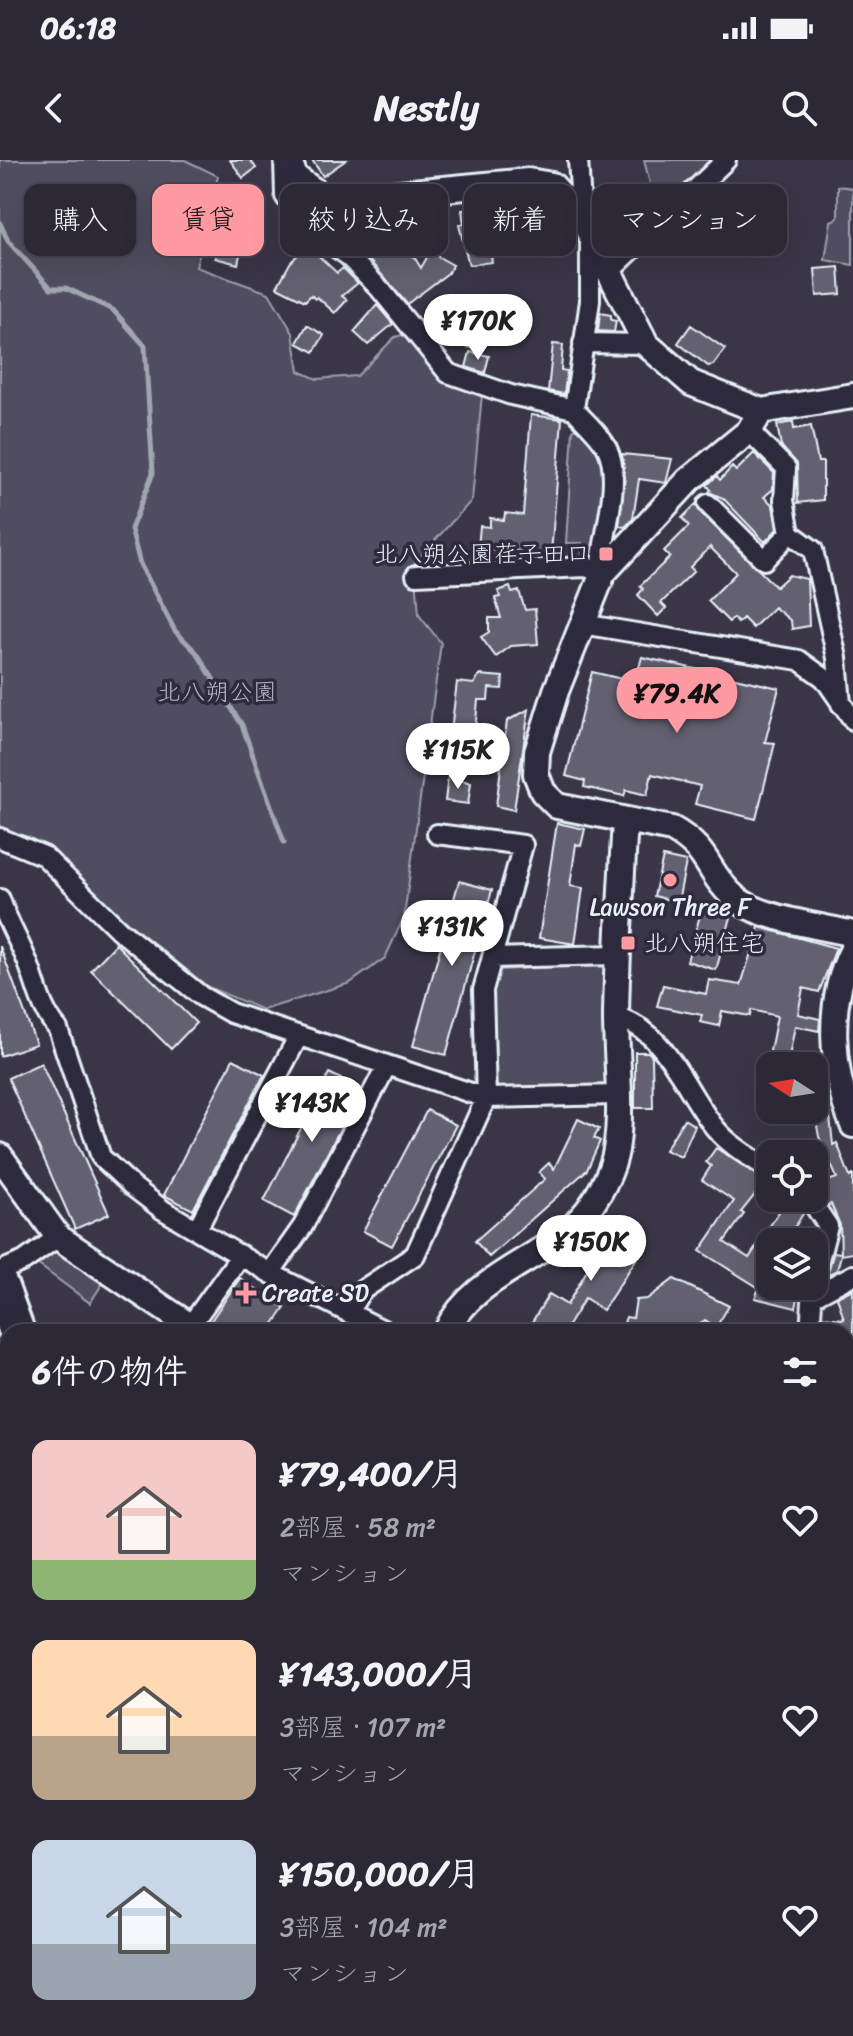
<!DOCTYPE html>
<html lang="ja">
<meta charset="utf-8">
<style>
:root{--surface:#2c2836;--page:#34303e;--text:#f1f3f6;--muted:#a6a6ad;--line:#484451;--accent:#ff9aa2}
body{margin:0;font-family:Sriracha,"Klee One",sans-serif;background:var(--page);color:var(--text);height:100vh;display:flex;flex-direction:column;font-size:30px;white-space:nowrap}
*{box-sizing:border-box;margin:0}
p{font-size:26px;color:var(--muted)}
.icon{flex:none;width:44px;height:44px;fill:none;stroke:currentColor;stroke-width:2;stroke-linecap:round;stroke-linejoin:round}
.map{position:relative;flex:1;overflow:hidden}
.sheet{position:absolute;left:0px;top:1164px;width:854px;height:712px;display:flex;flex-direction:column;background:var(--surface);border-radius:24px 24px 0 0;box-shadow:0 8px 32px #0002,0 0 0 2px var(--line)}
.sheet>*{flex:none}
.banner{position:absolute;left:24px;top:24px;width:806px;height:72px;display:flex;gap:16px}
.needle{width:52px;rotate:282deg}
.buttons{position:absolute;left:756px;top:892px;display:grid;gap:16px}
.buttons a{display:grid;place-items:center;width:72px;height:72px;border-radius:16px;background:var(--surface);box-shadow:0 8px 32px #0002,0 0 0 2px var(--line);font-size:40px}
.price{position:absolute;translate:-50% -68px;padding:0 18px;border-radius:28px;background:#fff;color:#222;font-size:26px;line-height:52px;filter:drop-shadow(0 2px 4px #0008)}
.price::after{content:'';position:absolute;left:50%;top:48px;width:24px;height:18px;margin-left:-12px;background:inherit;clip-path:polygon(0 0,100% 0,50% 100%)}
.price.on{background:var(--accent);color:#111}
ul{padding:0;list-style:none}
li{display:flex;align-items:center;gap:24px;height:200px;padding:0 32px}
li span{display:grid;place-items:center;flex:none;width:224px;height:160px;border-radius:16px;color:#555}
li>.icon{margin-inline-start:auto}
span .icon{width:96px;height:96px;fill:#fffc;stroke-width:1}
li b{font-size:34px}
h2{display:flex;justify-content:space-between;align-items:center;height:96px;padding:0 32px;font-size:34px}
.chip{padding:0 28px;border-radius:16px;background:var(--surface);box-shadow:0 8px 32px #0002,0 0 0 2px var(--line);font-size:28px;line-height:72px}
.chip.on{background:var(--accent);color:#111}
.status{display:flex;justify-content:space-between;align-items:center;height:56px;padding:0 40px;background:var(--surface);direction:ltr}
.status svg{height:22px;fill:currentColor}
header{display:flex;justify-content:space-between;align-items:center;height:104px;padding:0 32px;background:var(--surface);font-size:36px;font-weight:800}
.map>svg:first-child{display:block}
</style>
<div class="status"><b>06:18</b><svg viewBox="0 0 49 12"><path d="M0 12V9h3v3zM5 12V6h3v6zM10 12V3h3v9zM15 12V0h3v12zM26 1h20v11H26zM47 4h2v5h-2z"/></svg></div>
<header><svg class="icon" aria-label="back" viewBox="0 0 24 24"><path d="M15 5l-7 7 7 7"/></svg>Nestly<svg class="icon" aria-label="search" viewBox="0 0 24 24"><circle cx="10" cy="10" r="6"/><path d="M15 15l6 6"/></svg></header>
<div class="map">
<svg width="853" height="1876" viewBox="0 0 853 1876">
<rect width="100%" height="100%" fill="#3a3648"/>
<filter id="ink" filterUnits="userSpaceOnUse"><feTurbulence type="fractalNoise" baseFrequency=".0125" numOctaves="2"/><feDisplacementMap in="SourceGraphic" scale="16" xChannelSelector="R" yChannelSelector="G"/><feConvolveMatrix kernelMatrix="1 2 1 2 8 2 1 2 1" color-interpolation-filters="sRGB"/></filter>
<g filter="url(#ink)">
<path fill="#504e5f" stroke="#9ca0ac" stroke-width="2" d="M0,0h185l33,16 -22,91 73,26 24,40 6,38 18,8 40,-3 38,-39 15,-4 72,61 -10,106 -57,62 4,53 22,28 -37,274 -19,41 -35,25 -87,27 -55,-23 -82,-66 -69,-64 -28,-20 -29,-6z
M644,0h73l-104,101 -20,-35 15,-9 13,14 17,-1 14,-38z
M838,26l15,2v77l-28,-5 6,-39 7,-3z
M580,267l23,22 4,42 -13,65 -7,5 -4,-2 -1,-16h-16l7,-113z
M602,804l4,7 1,110 -9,8 -98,3 -5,-7 -5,-97 8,-18z
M57,1089l47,32 -14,22 -54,-40z
M846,1693l7,5v178h-202l-12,-8h207z
M265,1868h145l-18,8h-122z"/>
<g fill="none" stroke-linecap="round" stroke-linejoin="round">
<path stroke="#a2a6b1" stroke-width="5" d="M0,63l8,18 43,47h15l47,22 32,36 8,127 -22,56 9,35 35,67 22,22 45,72 42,117"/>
</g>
<path fill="#636171" stroke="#e8f1f8" stroke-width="2" d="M230,0h20l6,8 -13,10z
M312,0h34l-23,16z
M484,47l8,55 -23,3 -10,-40 5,-1 -2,-14z
M225,52l23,5 -10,47 -23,-6z
M541,58l4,33 -24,3 -4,-32z
M400,74l21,34 9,-16 23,13 -5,8 -41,31 -39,-45z
M307,85l30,28 6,-5 15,15 -16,13 5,4 -12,13 -18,-16 -2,2 -4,-4 -6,6 -28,-14 13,-24z
M839,107l2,27 -24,2 -2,-27z
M377,145l16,19 -25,21 -14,-13z
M453,149l25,6 -2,34 -30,-7z
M600,153l11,2v5l5,1 -2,11 -16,-1z
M307,165l17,10 -10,17 -17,-9z
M691,165l34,24 -12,16 -5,1 -30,-23z
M553,184l10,1 -2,25 6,1 -3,23 -16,-3z
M470,192l19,4 -4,17 -19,-6z
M531,255l31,4 -11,135 -73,-6 2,-22 10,1v-9l14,2 1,-7 18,2z
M793,262l1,7 17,-3 7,36h5v38l-25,3 -1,-39 -16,-18 -4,-21z
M754,293l20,20 -1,16 -9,8 9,8 4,24 -12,13 -42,-44 -14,-6 2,-2 -4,-5 10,-9 3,4 12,-13 4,4z
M622,294l50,5 -6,24 -27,-4 -6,40 -8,8 -6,-1 6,-49z
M696,344l4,8 76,75 13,-12 18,4 2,47 -17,3 -1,-8 -17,-14 -21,21 -10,-10 -5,5 -5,-5 -4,4 -21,-21 28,-28 -26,-26 -20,20 4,4 -33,32 5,5 -8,8 -20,-21 5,-6 -3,-3 30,-29 -6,-6 25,-25 -7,-8z
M510,427l2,6 7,-2 6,19 10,-1 3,35 -27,2 -15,11 -15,-20 8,-5v-14h12l-6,-20 5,-1 -2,-6z
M642,497l137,31 -14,54 10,1 -19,76 -61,-15 5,-18 -48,-12 -5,21 -21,-5 -2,6 -40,-9 1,-6 -19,-5 26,-104 43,10z
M479,515l24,2 -1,12 -13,-1 -1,12h-10l-4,41 -24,-2 7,-57 17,2z
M529,549l-15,101 -18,-4 11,-85z
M448,616l23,7 -3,21 -23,-3z
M557,663l28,6 -4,17 -5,-2 -6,42 13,2 -8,56 -36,-6z
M663,697l23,5 -8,40 -24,-6z
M459,721l33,9 -46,165 -33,-9z
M703,745l29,9 -16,56 -29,-9z
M759,767l77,21 -17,44 -16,-4 -5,26 22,5 -1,12 -24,-5 -6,31 -20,-1 8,-40 -26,-6 -1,6 -28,-5 -3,15 -19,-4 2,-7 -45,-9 6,-21 43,9 3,-14 32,5z
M116,784l80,79 -25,26 -80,-79z
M0,786l36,98 -36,12z
M635,892h13l4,4 1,52h-18z
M233,899l31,16 -71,135 -29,-15z
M41,903l68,151 -34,15 -67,-151z
M817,908l12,39 4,38 4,-2 13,34 3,-2v78l-12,2 -4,15 -10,5 7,-23 7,1 -1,-28 -9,-21 -3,1 -14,-19 23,-8 -18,-41 -5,-28v-40z
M329,913l32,16 -67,128 -30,-16z
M427,950l29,15 -64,121 -29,-15z
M578,959l21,10 -5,9 6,3 -13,29 -98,87 -14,-16 70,-62 -6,-7 10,-9 5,6z
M684,959l11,7 -14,31 -16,-7z
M716,988l50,33 -25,31 3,2 -20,28 25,16 39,-60 9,2 7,12 -18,30h-16v44h20l-1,4 10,3 -3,15 -41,-10 4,-10 -59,-37 34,-50 -32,-21 9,-14 -5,-4z
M616,1068l28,19 -41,63 -18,-12 -21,34h-38l23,-38 18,11 23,-40 -14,-9 7,-12 16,10z
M240,1118l45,30 -17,24h-46l-12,-10z
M674,1119l55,27 -13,21 -11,-7 -14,12h-70l5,-15 7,1 3,-18 11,-1z
M853,1129v50l-6,-11 -25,4 1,-15 21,2 -7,-22z"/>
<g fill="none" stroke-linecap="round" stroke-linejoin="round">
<defs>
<path id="minor" d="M284,0l1,36 21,31 41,28 33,34 68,84 63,22 63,14
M578,0l4,58
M590,78v63l-16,108c10,12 26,25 33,39 16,32 -5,90 -7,124
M610,111l116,-111
M583,183l63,1
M749,271l37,37 -2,32 6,33 23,17 24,108 4,46
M708,344l56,56 26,-27
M416,415l170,-8 17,6
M582,464l217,36 25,18 29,42
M0,678l44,18 75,74 82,66 30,17 255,85 131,-3
M0,739c7,22 16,36 25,57 12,26 13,50 33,73l43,128 32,30 30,23 107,63 117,59
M493,798l124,-3
M616,858c49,9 71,77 100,111 14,17 36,29 54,41
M809,1038l19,28 -14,52
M197,1069l101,-192
M0,1111l24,-10 34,-24
M270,1113l33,-47 84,-161
M812,1137l41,-22
M348,1153l13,-22 54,-36 71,-157 -3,-108 40,-145 -86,-11
M190,1166l51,-71
M810,1172l3,-46
M846,1283l7,8
M0,1381l8,24
M846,1391h7
M0,1443l8,-3
M0,1663l8,-12
M846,1690l7,1
M0,1845l8,20
M493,1876l5,-8"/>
<path id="tertiary" d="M289,0l6,17 32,23 201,-19 24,4 30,33 64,126 45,39 70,28 92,-15
M761,251l-12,20 -60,49 -86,93 -47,118 -19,61 -1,22 7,18 14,14 115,23c39,22 33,42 62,68 23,21 87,29 119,37
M853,789c-28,54 -22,122 0,176
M0,996l58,81 141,95
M446,1172c28,-60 105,-73 142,-122 13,-18 24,-37 28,-60 7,-43 0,-90 0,-134 1,-65 5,-130 9,-195"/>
<path id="motorway" d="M0,1125l17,47
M0,1237l8,23
M0,1267l8,25
M180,1868l2,8
M220,1868l2,8"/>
</defs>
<use href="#minor" stroke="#e8f1f8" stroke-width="24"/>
<use href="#tertiary" stroke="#e8f1f8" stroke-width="30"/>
<use href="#motorway" stroke="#e8f1f8" stroke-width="40"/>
<use href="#minor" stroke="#2f2a3d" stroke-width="18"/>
<use href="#tertiary" stroke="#2f2a3d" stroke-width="24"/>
<use href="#motorway" stroke="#2f2a3d" stroke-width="34"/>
</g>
</g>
<g fill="#ff9aa2" stroke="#2f2a3d" stroke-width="3">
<rect x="598" y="386" width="16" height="16" rx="4"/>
<circle cx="670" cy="720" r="8"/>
<rect x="620" y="775" width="16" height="16" rx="4"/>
<path d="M242 1121h8v8h8v8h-8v8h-8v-8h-8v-8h8z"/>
</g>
<g text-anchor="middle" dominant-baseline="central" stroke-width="7" stroke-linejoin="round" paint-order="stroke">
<g font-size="24" fill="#e8f1f8" stroke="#2f2a3d" text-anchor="start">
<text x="590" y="394" text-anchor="end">北八朔公園荏子田口</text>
<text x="670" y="747" text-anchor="middle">Lawson Three F</text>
<text x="644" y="783">北八朔住宅</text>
<text x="262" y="1133">Create SD</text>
</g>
<g font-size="24" fill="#b3b8c2" stroke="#2f2a3d">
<text x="217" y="532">北八朔公園</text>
</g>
</g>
</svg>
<div class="buttons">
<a><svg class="needle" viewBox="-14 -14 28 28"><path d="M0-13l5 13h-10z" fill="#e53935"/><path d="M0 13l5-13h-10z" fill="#a6a6ad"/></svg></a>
<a><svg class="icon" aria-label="locate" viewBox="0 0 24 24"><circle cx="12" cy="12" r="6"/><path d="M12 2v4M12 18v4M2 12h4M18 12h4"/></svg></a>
<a><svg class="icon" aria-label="layers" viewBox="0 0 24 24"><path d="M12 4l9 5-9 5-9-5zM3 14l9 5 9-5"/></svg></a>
</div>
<b class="price" style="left:478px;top:202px">¥170K</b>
<b class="price on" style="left:677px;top:575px">¥79.4K</b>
<b class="price" style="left:458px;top:631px">¥115K</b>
<b class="price" style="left:452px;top:808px">¥131K</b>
<b class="price" style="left:312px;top:984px">¥143K</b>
<b class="price" style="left:591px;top:1123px">¥150K</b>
<div class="banner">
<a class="chip">購入</a>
<a class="chip on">賃貸</a>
<a class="chip">絞り込み</a>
<a class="chip">新着</a>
<a class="chip">マンション</a>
</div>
<section class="sheet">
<h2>6件の物件<svg class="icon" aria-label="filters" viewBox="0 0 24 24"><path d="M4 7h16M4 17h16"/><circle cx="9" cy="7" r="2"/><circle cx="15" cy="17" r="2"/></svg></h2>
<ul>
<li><span style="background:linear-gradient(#f6c9c9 75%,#8fb573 0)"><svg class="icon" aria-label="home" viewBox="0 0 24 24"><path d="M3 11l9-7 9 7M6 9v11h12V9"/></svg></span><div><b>¥79,400/月</b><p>2部屋 · 58 m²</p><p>マンション</p></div><svg class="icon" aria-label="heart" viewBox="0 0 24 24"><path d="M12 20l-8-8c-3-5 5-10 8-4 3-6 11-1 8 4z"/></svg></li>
<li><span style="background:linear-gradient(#ffd9b3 60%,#b9a48a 0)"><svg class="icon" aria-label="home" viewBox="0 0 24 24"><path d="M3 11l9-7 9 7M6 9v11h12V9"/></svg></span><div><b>¥143,000/月</b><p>3部屋 · 107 m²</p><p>マンション</p></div><svg class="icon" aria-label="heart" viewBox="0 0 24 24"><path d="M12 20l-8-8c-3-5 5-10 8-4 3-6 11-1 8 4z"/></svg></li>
<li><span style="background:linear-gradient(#c9d6e8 65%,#9aa5b1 0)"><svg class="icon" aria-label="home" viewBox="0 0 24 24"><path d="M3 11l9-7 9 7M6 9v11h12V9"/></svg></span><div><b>¥150,000/月</b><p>3部屋 · 104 m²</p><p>マンション</p></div><svg class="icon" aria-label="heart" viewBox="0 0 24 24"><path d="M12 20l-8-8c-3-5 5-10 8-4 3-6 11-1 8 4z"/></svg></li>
</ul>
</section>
</div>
